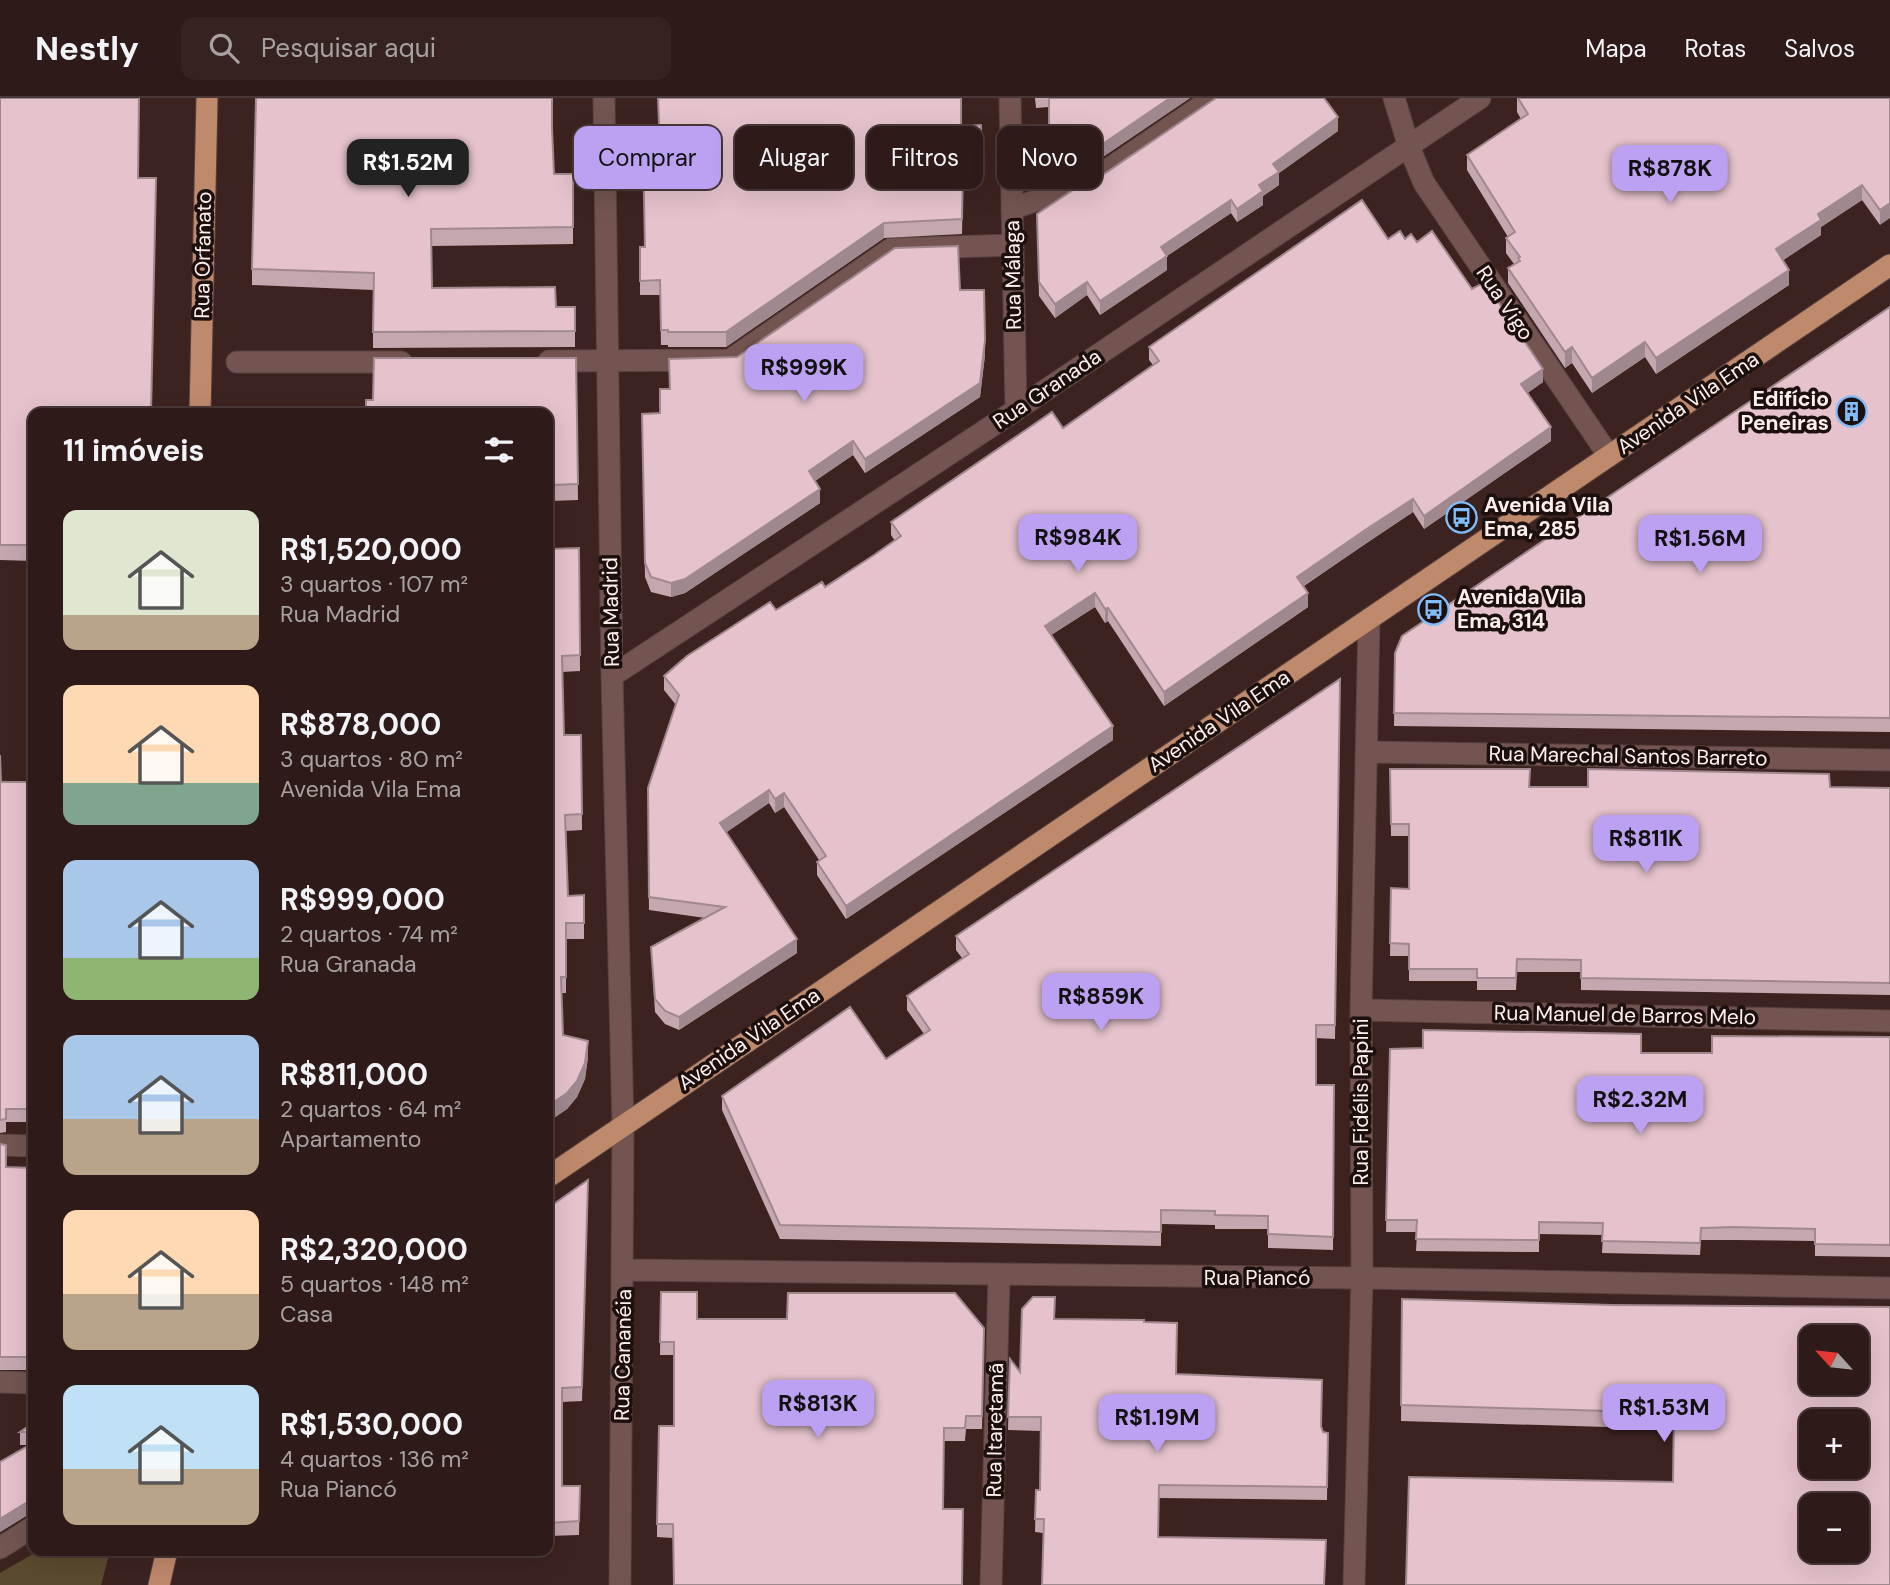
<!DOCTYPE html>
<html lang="pt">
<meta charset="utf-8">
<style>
:root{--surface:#2e1a18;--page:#362321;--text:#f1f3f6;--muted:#a7a1a2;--line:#493837;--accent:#bca0f2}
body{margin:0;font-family:"DM Sans",sans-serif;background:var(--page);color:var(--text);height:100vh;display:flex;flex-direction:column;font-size:26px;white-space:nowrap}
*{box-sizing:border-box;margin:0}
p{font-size:23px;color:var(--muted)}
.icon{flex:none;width:38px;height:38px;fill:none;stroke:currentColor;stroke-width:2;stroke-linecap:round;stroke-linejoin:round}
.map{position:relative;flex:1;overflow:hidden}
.side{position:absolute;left:28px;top:310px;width:525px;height:1148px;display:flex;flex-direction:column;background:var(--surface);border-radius:14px;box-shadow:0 7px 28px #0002,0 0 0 2px var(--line)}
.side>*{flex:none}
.guide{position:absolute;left:574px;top:28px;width:665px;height:63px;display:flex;gap:14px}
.needle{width:46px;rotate:297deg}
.buttons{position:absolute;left:1799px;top:1227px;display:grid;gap:14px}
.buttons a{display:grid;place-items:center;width:70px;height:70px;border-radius:14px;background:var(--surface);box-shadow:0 7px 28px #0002,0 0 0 2px var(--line);font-size:35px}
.price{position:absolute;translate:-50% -60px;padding:0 16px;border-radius:14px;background:var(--accent);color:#111;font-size:23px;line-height:46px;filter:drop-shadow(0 2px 4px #0008)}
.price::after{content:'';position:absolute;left:50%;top:42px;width:21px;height:16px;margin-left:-10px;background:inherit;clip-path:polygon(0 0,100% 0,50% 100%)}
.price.active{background:#222;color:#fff}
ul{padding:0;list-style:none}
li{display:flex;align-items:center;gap:21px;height:175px;padding:0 35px}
li span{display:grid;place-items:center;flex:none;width:196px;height:140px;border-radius:14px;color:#555}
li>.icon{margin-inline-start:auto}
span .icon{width:84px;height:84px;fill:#fffc;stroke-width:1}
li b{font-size:30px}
h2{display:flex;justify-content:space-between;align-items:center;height:84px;padding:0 35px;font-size:30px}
.tag{padding:0 24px;border-radius:14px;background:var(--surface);box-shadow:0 7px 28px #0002,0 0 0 2px var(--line);font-size:24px;line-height:63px}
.tag.active{background:var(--accent);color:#111}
header{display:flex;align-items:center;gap:42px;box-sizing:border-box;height:98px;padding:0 35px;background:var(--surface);border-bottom:2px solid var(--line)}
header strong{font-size:33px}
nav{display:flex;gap:38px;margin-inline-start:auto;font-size:24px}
.search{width:490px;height:63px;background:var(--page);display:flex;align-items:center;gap:18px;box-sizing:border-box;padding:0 24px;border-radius:14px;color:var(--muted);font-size:26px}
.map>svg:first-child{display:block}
</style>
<header>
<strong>Nestly</strong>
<div class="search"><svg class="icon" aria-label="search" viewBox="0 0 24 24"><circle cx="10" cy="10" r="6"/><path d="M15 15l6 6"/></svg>Pesquisar aqui</div>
<nav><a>Mapa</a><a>Rotas</a><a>Salvos</a></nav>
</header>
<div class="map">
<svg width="1890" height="1487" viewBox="0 0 1890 1487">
<rect width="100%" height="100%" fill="#3d2320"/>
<path fill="#5b4b2e" d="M38,1453h72l-9,34h-101v-12z"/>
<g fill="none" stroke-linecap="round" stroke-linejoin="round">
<defs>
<path id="minor" d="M604,0l8,578 11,449 -3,460
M1010,0l6,312
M1394,0l15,49 15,36 185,273
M1012,111l79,-28 122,-83
M549,263l181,-1 161,-111 121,-4
M237,264h164
M612,578l404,-266 464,-312
M1367,654l523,8
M1361,912l529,11
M0,1047l33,1
M623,1172l739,8 528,10
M0,1284l33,1
M0,1450l33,-21
M991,1487l8,-309
M1354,1487l8,-307 -1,-268 8,-391"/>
<path id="major" d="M200,315l7,-315
M548,1079l1342,-912
M159,1487l8,-35"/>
</defs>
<use href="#minor" stroke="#584240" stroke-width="23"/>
<use href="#major" stroke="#584240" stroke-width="23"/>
<use href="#minor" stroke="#735450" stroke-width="21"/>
<use href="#major" stroke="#bf896c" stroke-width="21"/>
</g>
<path fill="#c5a7af" d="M0,0l33,315v148l-33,-1z
M1035,0h155l-105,71 -28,1v-14h-8v-49l-13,1z
M1517,0h373l-10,127 -18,-25 -41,27v8l-38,25 6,25 -133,89 -11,-17 -53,36 -20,-30 -7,5 -57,-85v-15l6,-4 -8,-11v-15l2,-1 -41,-67v-15l54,-36 -4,-7z
M981,27l1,56h-19l-1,53 -78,4 -158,109h-58v-2h-7l-1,-50h-20v-48h5l14,-99 302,-22z
M1338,33l-59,42v12l-16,11v9l-26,17 -6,-9 -64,43v14l-67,45 -13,-20 -32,23 -16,-22 -2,-82 61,-36z
M552,35l2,41h19v70l-142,2 1,42 124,19h19v40l-202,1v-58l-121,-5v-16z
M1388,141h17l12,3 55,47 71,93 -16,11 24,48 -127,88 -11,-17 -45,30 -64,44 4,21 -144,99 -56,-85 -3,2 -10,-16 -44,28 62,105 -267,179 -29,-44v-13l2,-2 -35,-53 -9,6 -6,-10 -43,29 71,121 -118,77 -14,-6 -10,-12 -4,-65 54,-29 -56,-8 -1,-122 28,-83 -12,-15v-14l112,-66 49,-23 49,-32 21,-14 -4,-6v-13l172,-94 90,-63 -4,-5v-13z
M960,192l25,65 -5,42 -115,76 -12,-18 -38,26 5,22 -135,90 -14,4 -20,-5 -6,-15 -3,-163 18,-1 9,-24v-30l68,-2z
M1890,209v425l-496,-6 1,-73z
M576,260l2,142 -28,1v48l29,-1 1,123 -18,1 2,63h17l1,95 -16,1 2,65 16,-1v44h-18v54h-5l2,42 25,22 -3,22 -8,18 -10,12 -19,13v-709l-182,-1 7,-12z
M1340,581l-5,360 -19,-1v47h18l-1,165 -65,-2v-19h-53v-4l-54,-1v22l-381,-7 -58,-129v-14l164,-37 38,-25 -17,-24v-14l55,-38 -6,-8v-14z
M0,657l1,27h32v340h-27v10l-6,1z
M1390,671l140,18h300l60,1v207l-309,-5v-18h-64l-1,18h-39v-9h-68v-25h-19l1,-68 18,1v-53h-18z
M1890,939v220l-75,-1v-15l-81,-1h-33l-1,15 -98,-2 1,-18 -64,-1v18l-123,-1 1,-19h-31l4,-183 322,4z
M0,1046l6,23 27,1v202h-33z
M588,1082l-6,221 -20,1v84h18l-1,49 -31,1v-328z
M661,1194l36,27 287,9 -2,101h-16l-1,12h-21l-271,97 -16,-1v-13l17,-98v-71h-14z
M1402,1201l210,6 278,2 -217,122 -272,-8z
M1055,1221l89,3 32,52 145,52 2,6 5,1 -1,67 -168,-2 -116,35 -8,-1 1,-42h4l1,-59 -33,-1 2,-71 10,13z
M33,1325v92l-7,1 -26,16v-70l29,-17h-9v-13z"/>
<path fill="#a0888f" d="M1170,0h20l-105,71v-13z
M1338,19v14l-59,42v12l-16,11v9l-26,17v-13l22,-24 14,-21z
M1862,87v15l-41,27v8l-45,30v-16l42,-35z
M1231,102v13l-70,47v-13z
M1890,105v15l-10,7v-15z
M884,125v15l-158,109v-15z
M1167,158v14l-67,45v-14z
M1789,172v15l-133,89v-16z
M1087,184v13l-32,23v-14z
M985,242v15l-5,42 -115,76v-14z
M1645,244v15l-53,36v-15z
M1572,249v16l-7,5v-16z
M1543,271v13l-22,16v-14z
M1551,329v14l-127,88v-13z
M853,343v14l-44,30v-14z
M820,391v14l-135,90 -14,4v-14z
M1413,401v13l-116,78v-13z
M1095,495v14l-50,32v-13z
M1308,495v14l-144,99v-14z
M1108,510v13l-3,2v-14z
M1113,628v14l-267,179v-13z
M769,692v13l-49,34v-14z
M784,695v14l-9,6v-14z
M797,841v14l-118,77v-13z
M588,943v16l-3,22 -8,18 -10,12 -19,13v-16z
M26,1405v13l-26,16v-13z"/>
<path fill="#e5c2cc" stroke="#a0888f" stroke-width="2" fill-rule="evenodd" d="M0,0h139l-1,80h18l-5,235h-118v132h-33z
M256,0h296v31l2,45h19v53l-142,2 1,59 123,-1 1,20h19v24l-202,1 1,-59 -122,-4z
M658,0h303v28l20,-1 1,41 -19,1 -1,52 -78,4 -158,109h-58v-2h-7l-1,-50 -20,1v-34h5l-2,-99h17z
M1049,0h121l-85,58h-28v-13h-8z
M1216,0h108l14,19 -65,47 6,8 -20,13 4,6 -26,18 -6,-9 -70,47 6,9 -67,45 -13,-19 -32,22 -16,-22 -2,-68 42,-28 19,-8z
M1518,0h372v105l-10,7 -18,-25 -44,29 3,6 -45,29 13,21 -133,88 -11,-16 -53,36 -20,-31 -7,5 -57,-84 12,-7 -2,-3 2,-1 -14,-19 9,-6 -48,-77 61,-41z
M1362,102l26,39 12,-8 5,8 6,-5 6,8 15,-11 40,58 13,-7 58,87 -22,15 30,43 -127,89 -11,-17 -45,29 -71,49 11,16 -144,99 -56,-84 -3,1 -10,-16 -50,33 68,100 -267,180 -29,-44 9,-6 -42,-63 -9,6 -6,-9 -49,33 77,116 -118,78 -14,-6 -10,-12 -4,-52 74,-40 -76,-10 -1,-109 31,-93 -15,-19 23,-20 83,-54 6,8 46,-28 3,5 49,-32 27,-19 -10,-14 161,-110 11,16 96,-67 -10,-14z
M958,148l2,44h24l1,50 -5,43 -115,76 -12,-18 -44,30 11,18 -135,90 -14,4 -20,-6 -6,-14 -3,-149 18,-1v-24h10l-1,-30 68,-2 158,-109z
M1890,209v411l-496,-5 1,-60 7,-17z
M374,260h202l2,126 -28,1v64l29,-1 1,107 -18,1 2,79h17l1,79 -17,1 3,81 16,-1v28h-18v54h-5l2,58 25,6 -3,22 -8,18 -10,12 -19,13v-693h-259v-1h77v-12h7z
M1340,581l-5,346h-19v60h18l-1,152 -65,-3v-18l-53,-1v-4l-54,-1v22l-381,-7 -58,-129 128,-89 36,52 44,-29 -23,-34 62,-42 -13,-18z
M0,657l1,27h32v327h-27v10l-6,1z
M1390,671h140l-1,18h59v-18l241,5 1,13 60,1v195l-309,-5v-18l-64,-1 -1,19h-39v-9h-68v-25l-19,-1 1,-55 18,1v-65h-18z
M1423,932l218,4v19h71v-17l178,1v208l-75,-1v-15l-81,-2 -33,1 -1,15 -98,-2 1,-18 -64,-1v18l-123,-1 1,-19h-31l4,-171 33,-1z
M0,1046l6,1v22l27,1v189h-33z
M588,1082l-6,207 -20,1v98h18l-1,35 -31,2v-315z
M661,1194h36v27h90l1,-26h167l29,35 -2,88h-16l-1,12h-21l-1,81h20l-1,76h-288l-1,-61h-16l2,-98h15v-84h-14z
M1033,1199h22l-1,22 90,1v2l33,1 -1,51 146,6 -1,46 2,6 5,1 -1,54 -168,-2 -1,52 168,3 -2,45h-282l2,-66h-9l1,-29h4l1,-73h-33l2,-58 10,13 2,-63z
M1402,1201l210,6 278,2v278h-484l3,-108 264,5 1,-69 -273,-8zM1811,1239h46v45h-46zM1811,1323h46v45h-46zM1811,1407h46v45h-46z
M33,1325v9h-13z
M33,1345v59l-7,1 -26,16v-57z"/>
<defs>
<symbol id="building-ring" viewBox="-11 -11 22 22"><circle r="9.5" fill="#1c100e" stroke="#82bcfa" stroke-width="1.5"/><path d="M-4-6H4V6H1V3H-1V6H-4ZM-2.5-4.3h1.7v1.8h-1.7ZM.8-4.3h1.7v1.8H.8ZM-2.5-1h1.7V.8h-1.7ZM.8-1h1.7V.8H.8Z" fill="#82bcfa"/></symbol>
<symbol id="bus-ring" viewBox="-11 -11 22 22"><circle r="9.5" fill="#1c100e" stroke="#82bcfa" stroke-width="1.5"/><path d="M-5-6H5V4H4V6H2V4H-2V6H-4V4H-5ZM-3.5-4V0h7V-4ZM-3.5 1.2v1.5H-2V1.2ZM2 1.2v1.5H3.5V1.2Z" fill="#82bcfa"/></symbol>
</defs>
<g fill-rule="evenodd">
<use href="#building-ring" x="1834" y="296" width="35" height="35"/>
<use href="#bus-ring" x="1444" y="402" width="35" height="35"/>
<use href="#bus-ring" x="1416" y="494" width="35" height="35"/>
</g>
<g text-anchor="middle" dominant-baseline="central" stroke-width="7" stroke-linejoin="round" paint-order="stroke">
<g font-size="21" fill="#feefed" stroke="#1c100e">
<text transform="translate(203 157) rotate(-89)">Rua Orfanato</text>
<text transform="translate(1013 177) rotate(-91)">Rua Málaga</text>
<text transform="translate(1505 205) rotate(56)">Rua Vigo</text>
<text transform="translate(1047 291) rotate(-34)">Rua Granada</text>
<text transform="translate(1688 305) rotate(-34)">Avenida Vila Ema</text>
<text transform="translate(611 514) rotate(-91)">Rua Madrid</text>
<text transform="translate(1219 623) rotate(-34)">Avenida Vila Ema</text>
<text transform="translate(1628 658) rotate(1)">Rua Marechal Santos Barreto</text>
<text transform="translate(1625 917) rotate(1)">Rua Manuel de Barros Melo</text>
<text transform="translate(749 941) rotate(-34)">Avenida Vila Ema</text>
<text transform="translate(1361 1004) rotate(-90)">Rua Fidélis Papini</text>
<text x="1257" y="1180">Rua Piancó</text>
<text transform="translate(623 1257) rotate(-89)">Rua Cananéia</text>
<text transform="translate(995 1332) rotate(-89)">Rua Itaretamã</text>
</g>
<g font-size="21" font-weight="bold" fill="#feefed" stroke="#1c100e" text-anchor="start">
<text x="1829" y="301" text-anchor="end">Edifício<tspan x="1829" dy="24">Peneiras</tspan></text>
<text x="1484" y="407">Avenida Vila<tspan x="1484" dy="24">Ema, 285</tspan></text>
<text x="1457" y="499">Avenida Vila<tspan x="1457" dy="24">Ema, 314</tspan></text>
</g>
</g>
</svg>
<div class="buttons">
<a><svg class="needle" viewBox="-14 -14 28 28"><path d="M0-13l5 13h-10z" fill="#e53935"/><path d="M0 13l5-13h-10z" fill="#a7a1a2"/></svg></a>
<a>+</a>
<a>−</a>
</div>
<b class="price active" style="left:408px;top:101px">R$1.52M</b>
<b class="price" style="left:1670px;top:107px">R$878K</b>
<b class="price" style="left:804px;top:306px">R$999K</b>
<b class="price" style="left:1078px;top:476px">R$984K</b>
<b class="price" style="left:1700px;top:477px">R$1.56M</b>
<b class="price" style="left:1646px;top:777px">R$811K</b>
<b class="price" style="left:1101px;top:935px">R$859K</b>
<b class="price" style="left:1640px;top:1038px">R$2.32M</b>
<b class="price" style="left:818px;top:1342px">R$813K</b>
<b class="price" style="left:1664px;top:1346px">R$1.53M</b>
<b class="price" style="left:1157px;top:1356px">R$1.19M</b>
<div class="guide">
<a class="tag active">Comprar</a>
<a class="tag">Alugar</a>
<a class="tag">Filtros</a>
<a class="tag">Novo</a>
</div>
<section class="side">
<h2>11 imóveis<svg class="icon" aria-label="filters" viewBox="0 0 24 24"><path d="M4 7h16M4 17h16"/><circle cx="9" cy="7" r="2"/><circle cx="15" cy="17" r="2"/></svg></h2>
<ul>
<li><span style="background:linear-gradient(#dfe7d0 75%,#b9a48a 0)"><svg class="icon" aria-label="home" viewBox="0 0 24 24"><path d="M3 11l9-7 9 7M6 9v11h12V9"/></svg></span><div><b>R$1,520,000</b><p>3 quartos · 107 m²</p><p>Rua Madrid</p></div></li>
<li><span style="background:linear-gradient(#ffd9b3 70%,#7fa58c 0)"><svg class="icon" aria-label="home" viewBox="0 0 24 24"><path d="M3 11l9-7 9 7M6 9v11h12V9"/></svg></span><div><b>R$878,000</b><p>3 quartos · 80 m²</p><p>Avenida Vila Ema</p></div></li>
<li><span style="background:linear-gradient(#a9c7e8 70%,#8fb573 0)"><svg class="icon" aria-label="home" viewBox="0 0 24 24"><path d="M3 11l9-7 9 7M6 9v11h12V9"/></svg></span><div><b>R$999,000</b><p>2 quartos · 74 m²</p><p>Rua Granada</p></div></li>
<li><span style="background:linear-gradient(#a9c7e8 60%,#b9a48a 0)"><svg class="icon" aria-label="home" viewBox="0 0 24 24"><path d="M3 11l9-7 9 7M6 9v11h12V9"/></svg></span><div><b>R$811,000</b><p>2 quartos · 64 m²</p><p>Apartamento</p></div></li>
<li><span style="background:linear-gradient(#ffd9b3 60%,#b9a48a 0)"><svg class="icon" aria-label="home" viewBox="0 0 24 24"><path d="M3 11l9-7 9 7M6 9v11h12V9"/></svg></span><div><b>R$2,320,000</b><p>5 quartos · 148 m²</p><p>Casa</p></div></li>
<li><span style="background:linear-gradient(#bfe0f5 60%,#b9a48a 0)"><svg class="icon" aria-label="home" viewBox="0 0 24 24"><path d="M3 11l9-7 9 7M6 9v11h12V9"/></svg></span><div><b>R$1,530,000</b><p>4 quartos · 136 m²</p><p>Rua Piancó</p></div></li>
</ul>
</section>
</div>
